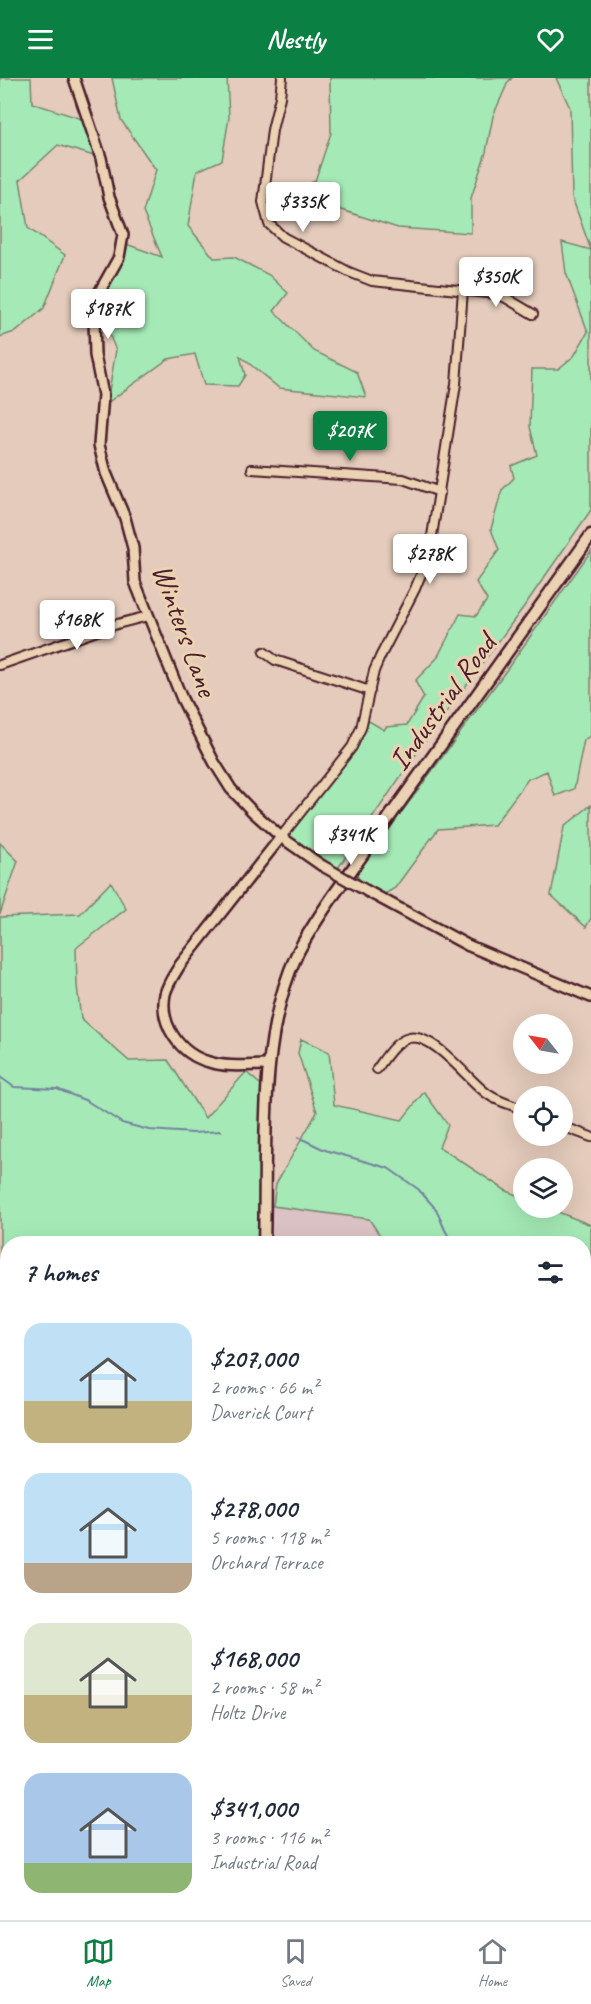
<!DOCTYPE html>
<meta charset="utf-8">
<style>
:root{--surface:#fff;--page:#f6f6f7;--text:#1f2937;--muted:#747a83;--line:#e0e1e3;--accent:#0b8043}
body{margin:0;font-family:Caveat,sans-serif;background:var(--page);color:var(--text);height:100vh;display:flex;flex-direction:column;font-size:22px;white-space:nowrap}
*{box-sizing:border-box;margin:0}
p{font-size:20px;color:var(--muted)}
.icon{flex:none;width:33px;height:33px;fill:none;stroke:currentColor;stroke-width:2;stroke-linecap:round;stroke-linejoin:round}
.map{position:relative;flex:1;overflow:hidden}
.panel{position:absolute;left:0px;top:1158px;width:591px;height:684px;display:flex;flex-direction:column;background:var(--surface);border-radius:24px 24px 0 0;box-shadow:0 6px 24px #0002}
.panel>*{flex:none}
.needle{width:39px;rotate:301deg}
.fabs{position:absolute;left:513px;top:936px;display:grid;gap:12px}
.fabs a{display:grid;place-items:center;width:60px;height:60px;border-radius:50%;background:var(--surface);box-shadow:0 6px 24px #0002;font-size:30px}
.price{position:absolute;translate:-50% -51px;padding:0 14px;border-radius:6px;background:#fff;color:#222;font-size:20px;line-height:39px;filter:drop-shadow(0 2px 3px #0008)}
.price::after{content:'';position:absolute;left:50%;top:36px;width:18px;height:14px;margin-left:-9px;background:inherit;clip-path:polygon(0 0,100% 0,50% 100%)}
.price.on{background:var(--accent);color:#fff}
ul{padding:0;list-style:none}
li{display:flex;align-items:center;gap:18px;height:150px;padding:0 24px}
li span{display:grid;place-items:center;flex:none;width:168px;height:120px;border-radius:18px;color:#555}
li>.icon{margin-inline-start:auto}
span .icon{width:72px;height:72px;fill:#fffc;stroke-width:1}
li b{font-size:26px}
h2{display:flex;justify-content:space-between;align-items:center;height:72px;padding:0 24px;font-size:26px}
header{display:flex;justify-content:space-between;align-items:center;height:78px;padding:0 24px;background:var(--accent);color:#fff;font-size:27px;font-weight:700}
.tab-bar{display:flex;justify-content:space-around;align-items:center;height:84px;border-top:2px solid var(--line);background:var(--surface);font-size:16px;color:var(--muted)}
.tab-bar a{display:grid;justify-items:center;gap:3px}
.tab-bar .on{color:var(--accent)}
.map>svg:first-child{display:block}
</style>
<header><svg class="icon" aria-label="menu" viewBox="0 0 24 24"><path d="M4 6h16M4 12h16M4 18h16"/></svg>Nestly<svg class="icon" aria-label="heart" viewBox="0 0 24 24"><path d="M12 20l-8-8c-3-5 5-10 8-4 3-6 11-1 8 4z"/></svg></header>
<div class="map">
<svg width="591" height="1842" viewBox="0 0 591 1842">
<rect width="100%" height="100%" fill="#e4cbbb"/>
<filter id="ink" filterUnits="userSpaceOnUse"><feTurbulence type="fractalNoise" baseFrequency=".0167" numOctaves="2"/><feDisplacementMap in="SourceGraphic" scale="12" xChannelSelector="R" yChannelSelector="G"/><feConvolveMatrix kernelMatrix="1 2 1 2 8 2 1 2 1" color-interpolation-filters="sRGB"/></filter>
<g filter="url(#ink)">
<path fill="#dbc2c5" d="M265,1127l104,14 16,24 -121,1z
M591,1244v514l-7,5v-515z
M591,1773v51l-7,-12v-34z
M259,1835h166l-86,7h-79z
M467,1835h70l4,7h-97z"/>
<path fill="#a5eab6" stroke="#788470" stroke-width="1.5" d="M0,0h31l1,25 56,18 13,37 -43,-13 -38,35 8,48 37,27 -21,53 -27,23 -17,6z
M112,0h115l2,39 -7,43 -25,11 -9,55 26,32 20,-1 35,18 19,18 -14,18 40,40 43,21 9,25 -87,-9 -39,-32 5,19 -7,11 -34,-1 -9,-31 -27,5 -61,44 9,-53 -14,-32 3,-25 21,-49 36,13 -19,-45 13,-42 -35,-50z
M330,0h182l-4,4 -15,34 -7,36 -15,46v35l-73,-5 -85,-27 -9,-14 11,-6 16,-48z
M556,0h35v432l-66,95 -107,146 -82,120 -55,-34 64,-80 19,-39 20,12 2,-3 21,-2 17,-28 -9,-16 22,-23 23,-44 16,2 11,-16 -11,-18 23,-32 -8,-21 11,-39 12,-12 -3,-12 26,-11 -7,-28 2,-58h26l16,-13 14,-24 -22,-59 -4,-31 29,8 -19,-53 -2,-89z
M591,473v184l-7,5 -10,49 -19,7 -8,-25 -19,8 -34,46 -56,4 -43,59 -15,9 -13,-6 -11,-17 149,-202z
M591,727v113l-5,9 -35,-32 13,-68z
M0,765l18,18 -18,53z
M111,804l15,27 -50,39 1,38 4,33 48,42 39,-1 37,58 41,-46 22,19 -4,152 -256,1 -1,191 -7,-11v-507l80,-3z
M301,961l28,13 5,53 68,15 22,-28 24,33 -9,22 66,43 18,8 1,10h24l43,17v97l-7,4v-82l-199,-1 -16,-24 -96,-13 3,-22 41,-72 -19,-59z"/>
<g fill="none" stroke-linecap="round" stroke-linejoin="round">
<path stroke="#7581a0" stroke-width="2" d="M0,999l14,10 43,2 30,12 35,22 27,7 44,3 28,-2
M298,1059l27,13 63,18 30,21 18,20 9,21 8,14"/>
<defs>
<path id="minor" d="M282,0l-2,19 -8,33 -9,72 6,22 14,13 66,35 23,9 124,13 10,4 27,16
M252,391l151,10 37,13
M264,574l11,8 95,31
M0,587l117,-41 31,-8
M281,759l71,-90 9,-19 13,-57 6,-14 35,-68 14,-34 27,-171 7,-94
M377,991c8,-11 18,-28 32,-31 25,-6 60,44 80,57 10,7 24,10 35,15
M562,1048l29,11
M259,1834l1,8"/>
<path id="tertiary" d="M74,0l27,80 8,39 14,38 -4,22 -19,34 -3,15 -3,12 1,37 8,40 -4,50 7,28 19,45 8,30 2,34 47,117 32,63 17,27 21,22 29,26 40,28
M367,813l100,54 124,52
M269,987c-20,0 -41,3 -60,-3 -29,-8 -50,-37 -44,-68 3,-11 9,-19 15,-29l101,-128"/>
<path id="secondary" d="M264,1166c3,-92 -7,-205 33,-290 10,-20 23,-39 36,-58l258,-361
M584,1572l7,6"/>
<path id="trunk" d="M584,1763l7,-5
M339,1842l86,-8"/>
</defs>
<use href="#minor" stroke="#4a1f2b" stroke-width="12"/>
<use href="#tertiary" stroke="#4a1f2b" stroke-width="14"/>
<use href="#secondary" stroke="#4a1f2b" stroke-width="15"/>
<use href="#trunk" stroke="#4a1f2b" stroke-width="18"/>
<use href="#minor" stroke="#ebd2b3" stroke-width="8"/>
<use href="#tertiary" stroke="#ebd2b3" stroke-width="9"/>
<use href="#secondary" stroke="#ebd2b3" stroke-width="10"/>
<use href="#trunk" stroke="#ebd2b3" stroke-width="14"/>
<defs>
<path id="tertiary-bridge" d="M321,787l46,26"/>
</defs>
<use href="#tertiary-bridge" stroke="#4a1f2b" stroke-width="14" stroke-linecap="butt"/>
<use href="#tertiary-bridge" stroke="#ebd2b3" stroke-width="9"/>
</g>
</g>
<g text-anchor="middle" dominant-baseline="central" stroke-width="6" stroke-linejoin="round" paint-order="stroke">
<g font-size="30" fill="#4a1f2b" stroke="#ebd2b3">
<text transform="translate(185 552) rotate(70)">Winters Lane</text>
<text transform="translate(442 624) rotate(-54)">Industrial Road</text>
</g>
</g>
</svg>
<div class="fabs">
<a><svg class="needle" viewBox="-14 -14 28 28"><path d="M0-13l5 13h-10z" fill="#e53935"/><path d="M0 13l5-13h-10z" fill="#747a83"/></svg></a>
<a><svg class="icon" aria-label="locate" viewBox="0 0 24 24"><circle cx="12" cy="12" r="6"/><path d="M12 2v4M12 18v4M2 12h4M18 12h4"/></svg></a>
<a><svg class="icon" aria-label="layers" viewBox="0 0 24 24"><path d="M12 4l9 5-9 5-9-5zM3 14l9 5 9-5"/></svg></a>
</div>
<b class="price" style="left:303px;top:155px">$335K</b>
<b class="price" style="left:496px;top:230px">$350K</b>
<b class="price" style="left:108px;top:262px">$187K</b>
<b class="price on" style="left:350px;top:384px">$207K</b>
<b class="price" style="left:430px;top:507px">$278K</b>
<b class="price" style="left:77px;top:573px">$168K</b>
<b class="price" style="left:351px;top:788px">$341K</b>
<section class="panel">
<h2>7 homes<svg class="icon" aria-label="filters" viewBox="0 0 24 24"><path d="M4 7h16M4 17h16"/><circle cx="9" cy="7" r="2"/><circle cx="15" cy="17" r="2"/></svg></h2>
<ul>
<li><span style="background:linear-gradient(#bfe0f5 65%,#c2b280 0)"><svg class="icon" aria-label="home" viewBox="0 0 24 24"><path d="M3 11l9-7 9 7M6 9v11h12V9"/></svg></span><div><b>$207,000</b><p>2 rooms · 66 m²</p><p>Daverick Court</p></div></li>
<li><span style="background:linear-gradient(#bfe0f5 75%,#b9a48a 0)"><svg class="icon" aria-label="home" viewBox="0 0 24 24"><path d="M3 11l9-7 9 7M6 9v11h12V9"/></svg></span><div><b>$278,000</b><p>5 rooms · 118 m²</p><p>Orchard Terrace</p></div></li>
<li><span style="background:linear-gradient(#dfe7d0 60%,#c2b280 0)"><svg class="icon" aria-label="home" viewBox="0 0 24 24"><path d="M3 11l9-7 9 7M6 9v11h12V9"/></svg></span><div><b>$168,000</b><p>2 rooms · 58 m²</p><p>Holtz Drive</p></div></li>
<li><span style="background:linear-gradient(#a9c7e8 75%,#8fb573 0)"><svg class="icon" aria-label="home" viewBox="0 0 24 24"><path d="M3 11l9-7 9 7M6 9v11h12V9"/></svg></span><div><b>$341,000</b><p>3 rooms · 116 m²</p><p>Industrial Road</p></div></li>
</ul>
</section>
</div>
<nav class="tab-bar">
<a class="on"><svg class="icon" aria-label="map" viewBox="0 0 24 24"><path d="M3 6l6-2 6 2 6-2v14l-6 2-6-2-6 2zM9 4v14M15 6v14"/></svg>Map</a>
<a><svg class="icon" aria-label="saved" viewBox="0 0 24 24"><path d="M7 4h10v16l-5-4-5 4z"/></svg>Saved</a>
<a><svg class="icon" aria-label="home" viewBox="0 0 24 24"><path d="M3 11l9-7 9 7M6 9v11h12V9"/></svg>Home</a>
</nav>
